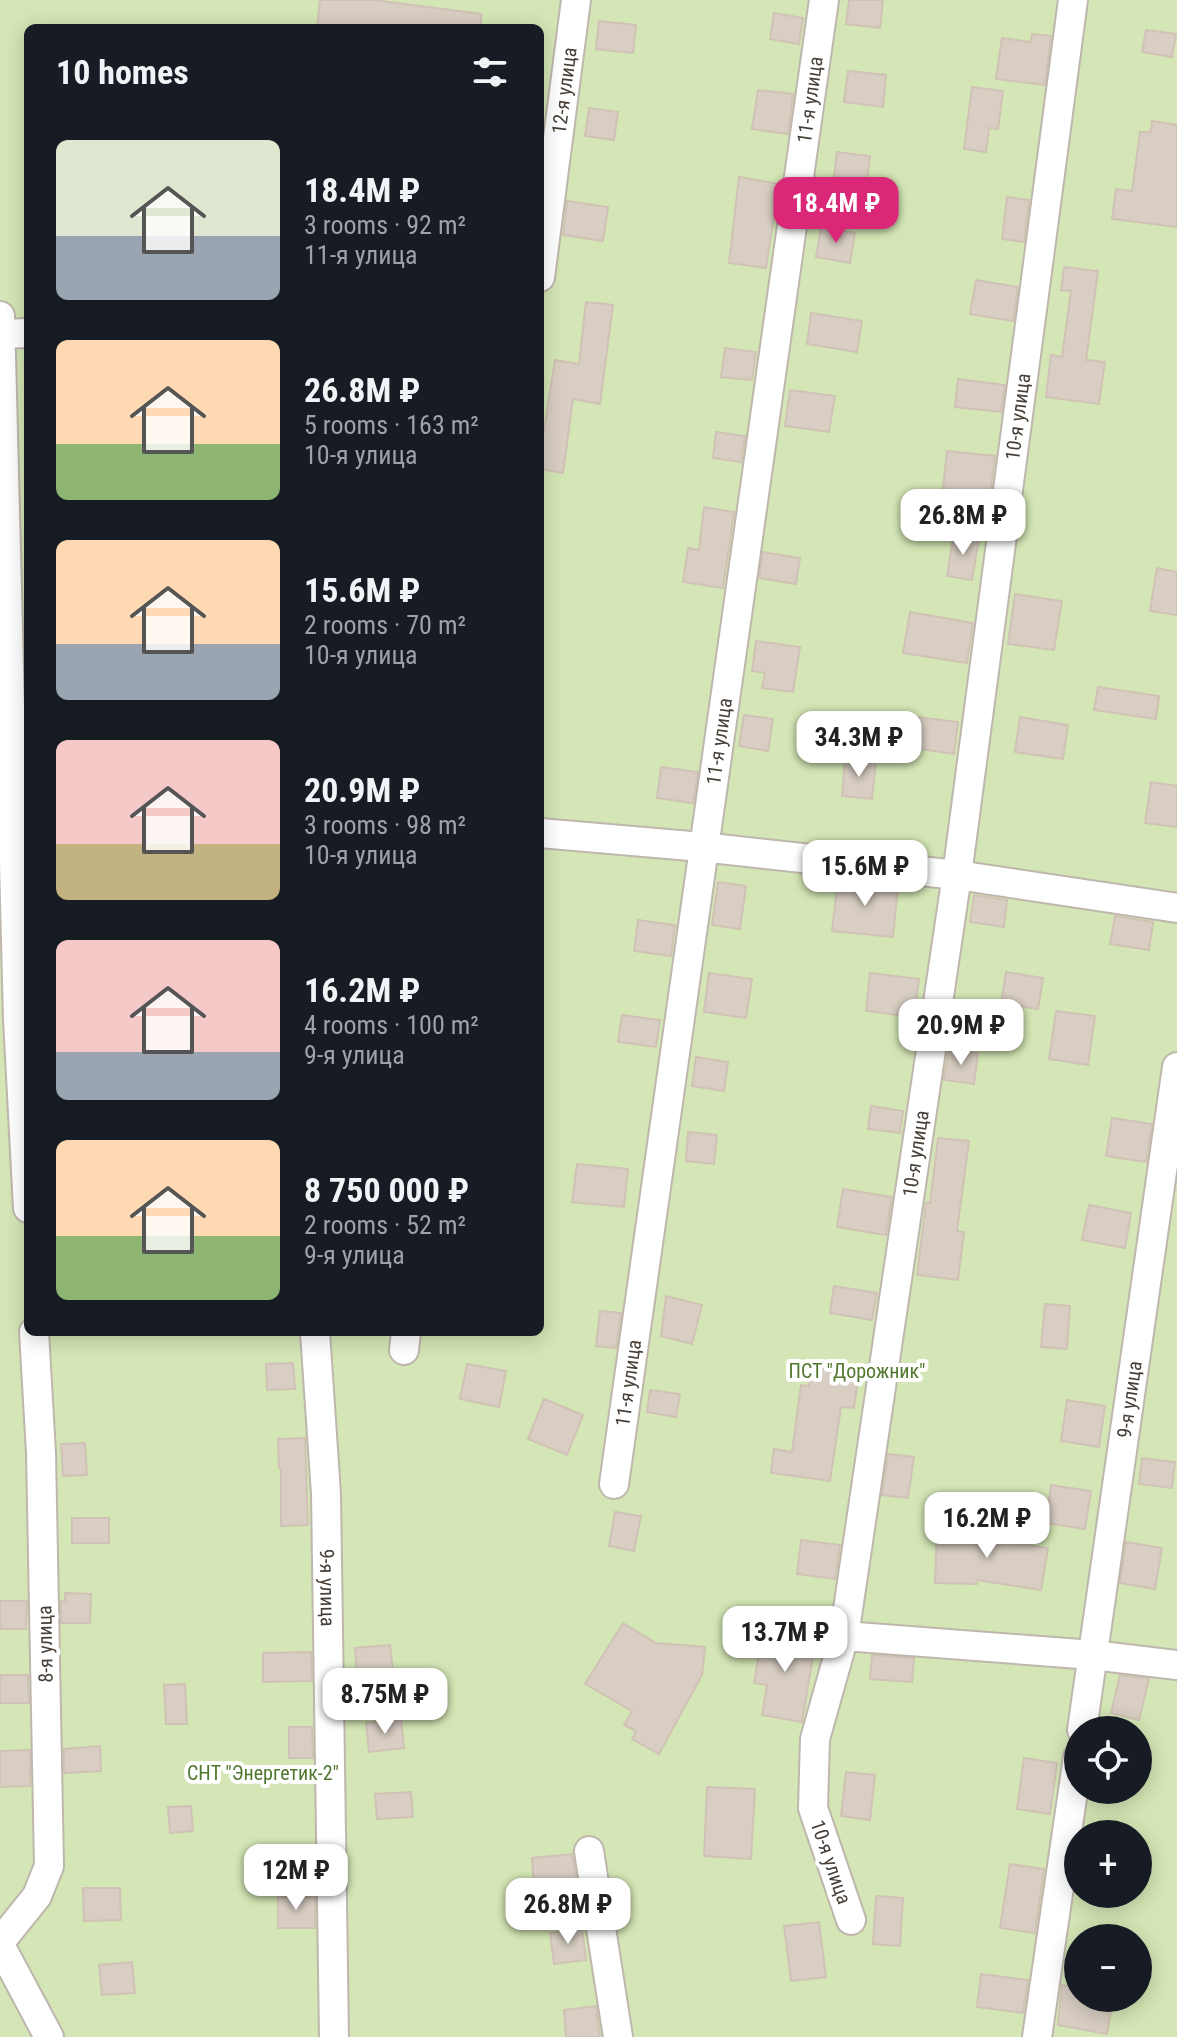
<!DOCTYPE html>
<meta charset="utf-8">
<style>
:root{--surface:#171b24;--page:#242831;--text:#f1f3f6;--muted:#9ea1a6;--accent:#db2777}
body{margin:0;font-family:"Roboto Condensed",sans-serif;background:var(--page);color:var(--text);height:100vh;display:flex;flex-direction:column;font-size:30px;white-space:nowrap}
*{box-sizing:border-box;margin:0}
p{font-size:26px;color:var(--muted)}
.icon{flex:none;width:44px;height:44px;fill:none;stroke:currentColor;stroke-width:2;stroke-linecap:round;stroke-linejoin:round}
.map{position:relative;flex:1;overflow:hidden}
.side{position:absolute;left:24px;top:24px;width:520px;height:1312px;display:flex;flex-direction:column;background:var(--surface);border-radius:12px;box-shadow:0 4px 20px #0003}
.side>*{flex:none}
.controls{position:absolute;left:1064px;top:1716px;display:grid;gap:16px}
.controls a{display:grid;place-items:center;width:88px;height:88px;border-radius:50%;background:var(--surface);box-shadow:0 4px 20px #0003;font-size:40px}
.price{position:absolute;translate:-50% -68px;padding:0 18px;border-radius:16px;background:#fff;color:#222;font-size:26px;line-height:52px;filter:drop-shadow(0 2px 4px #0008)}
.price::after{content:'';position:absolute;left:50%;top:48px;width:24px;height:18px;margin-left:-12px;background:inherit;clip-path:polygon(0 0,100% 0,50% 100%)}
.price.selected{background:var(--accent);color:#fff}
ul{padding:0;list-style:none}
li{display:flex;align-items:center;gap:24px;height:200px;padding:0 32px}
li span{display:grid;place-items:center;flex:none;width:224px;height:160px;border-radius:12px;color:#555}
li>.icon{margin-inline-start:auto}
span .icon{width:96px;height:96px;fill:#fffc;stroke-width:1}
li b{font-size:34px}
h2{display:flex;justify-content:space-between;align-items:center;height:96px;padding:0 32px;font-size:34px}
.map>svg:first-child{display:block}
</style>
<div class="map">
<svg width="1177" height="2037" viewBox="0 0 1177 2037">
<rect width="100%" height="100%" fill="#f4f0ea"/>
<path fill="#d4e6b5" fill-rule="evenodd" d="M0,0h1177v2037h-1177zM28,28h512v1304h-512zM1078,1730h60v60h-60zM1078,1834h60v60h-60zM1078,1938h60v60h-60z"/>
<path fill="#d8cec3" stroke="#d0c2b4" stroke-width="2" d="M320,0h54l107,14v14h-164z
M849,0h34l-3,28 -34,-4z
M774,13l29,5 -4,26 -29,-5z
M599,21l37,4 -3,28 -37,-4z
M1146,30l30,4 -4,23 -30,-5z
M1032,34l19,2 -6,49 -49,-6 6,-41 29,4z
M848,71l38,4 -3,32 -39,-5z
M972,87l31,4 -5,38 -9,-1 -3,24 -22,-3z
M758,90l35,4 -5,40 -36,-5z
M589,108l29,4 -4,28 -29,-4z
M1152,121l25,4v102l-65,-8 4,-30 16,2 8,-59h11z
M837,152l33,4 -3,25 -33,-4z
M739,177l40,7 -13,84 -37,-5z
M1007,197l22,3 -5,42 -22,-3z
M567,201l41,6 -5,34 -40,-6z
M821,227l34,6 -5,30 -34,-6z
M1064,267l34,4 -12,89 19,2 -6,42 -53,-7 5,-42 11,2 9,-66 -10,-1z
M976,280l42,7 -5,34 -43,-7z
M586,302l27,3 -13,99 -27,-5 -10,74 -23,-4v-34l3,1 12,-76 24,4z
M811,313l51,8 -5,31 -50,-8z
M725,348l31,4 -4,28 -31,-3z
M958,379l47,6 -4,27 -46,-5z
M790,390l45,6 -6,36 -44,-6z
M716,432l29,4 -4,26 -28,-4z
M947,451l48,5 -5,39 -47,-6z
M704,507l30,5 -11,76 -40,-6 5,-34 11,2z
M954,533l25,5 -7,42 -25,-4z
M763,552l37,6 -4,26 -37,-6z
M1157,568l20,4v43l-27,-4z
M1015,594l47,7 -8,49 -46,-6z
M910,612l63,11 -6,40 -64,-10z
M756,641l44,6 -7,45 -31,-4 3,-15 -13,-2z
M1098,687l61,9 -3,23 -62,-9z
M744,715l29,4 -5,32 -29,-5z
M918,717l40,5 -4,32 -40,-6z
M1020,717l48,8 -5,34 -48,-7z
M845,759l31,2 -4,38 -30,-3z
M661,767l37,5 -5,31 -36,-5z
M1151,782l26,4v41l-32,-4z
M838,879l60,7 -5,51 -61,-6z
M718,882l28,4 -6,43 -28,-4z
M974,895l33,5 -3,27 -34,-5z
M1115,916l38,6 -4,28 -39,-6z
M638,920l37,5 -4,31 -37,-5z
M1006,972l37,6 -5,31 -37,-6z
M709,973l43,6 -6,39 -42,-6z
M870,973l49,6 -5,38 -48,-6z
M1056,1011l39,5 -7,49 -39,-6z
M622,1015l38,5 -4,27 -38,-5z
M949,1049l29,4 -4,31 -30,-4z
M696,1057l32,5 -4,29 -32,-5z
M871,1106l32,5 -3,22 -32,-4z
M1112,1118l40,6 -6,38 -40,-6z
M688,1132l29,3 -3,29 -28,-3z
M938,1138l31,3 -12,90 7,1 -6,48 -41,-5 9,-72h4z
M577,1164l51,5 -4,38 -52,-5z
M843,1189l49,8 -6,38 -49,-8z
M1089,1205l42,8 -6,35 -43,-8z
M834,1286l43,7 -5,27 -42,-7z
M666,1296l36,9 -10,39 -31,-8z
M1045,1304l25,2 -3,43 -26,-2z
M600,1311l21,2 -5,35 -20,-2z
M293,1363l2,26 -28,1 -1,-26z
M467,1364l39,7 -7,36 -39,-8z
M812,1366l47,6 -5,36 -13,-1 -11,74 -59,-8 3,-24 18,3 9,-67 8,1z
M650,1390l30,4 -4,23 -29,-5z
M544,1399l39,16 -16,40 -39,-16z
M1067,1400l38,6 -6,41 -38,-6z
M305,1438l3,87 -27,1v-58h-2l-1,-29z
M85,1443l2,32 -24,1 -2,-32z
M888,1454l26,3 -6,41 -26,-3z
M1142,1458l33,4 -3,26 -33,-4z
M1051,1485l40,6 -6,38 -39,-6z
M615,1512l26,4 -7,35 -25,-5z
M72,1518h37v25h-37z
M937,1528l42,1 -1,9 70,10 -7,42 -64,-10v4l-42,-1z
M801,1540l39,5 -5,34 -38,-5z
M1126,1542l36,6 -7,41 -35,-6z
M65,1593l26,1 -1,29h-29v-22h4z
M0,1601h27l-1,28h-26z
M623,1623l33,20 49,4 -3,28 -43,79 -27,-15 4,-8 -12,-6 8,-14 -47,-27z
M763,1630l53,9 -14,83 -40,-7 5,-30 -13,-2z
M390,1645l3,27 -36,3 -2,-27z
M311,1652l1,29 -49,1v-29z
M872,1655l42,3 -2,24 -42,-3z
M0,1675h28l1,28h-29z
M1120,1675l29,4 -10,41 -28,-7z
M185,1684l2,40h-21l-2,-39z
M401,1719l3,29 -35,4 -3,-29z
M289,1727h23l1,31h-24z
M100,1746l1,25 -37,2v-24z
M30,1750v36l-30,1v-36z
M1024,1758l33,5 -7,51 -33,-5z
M846,1772l29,3 -5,45 -29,-4z
M707,1787l48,2 -4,70 -47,-3z
M411,1792l2,25 -36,2 -2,-25z
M191,1806l2,25 -23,2 -2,-26z
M572,1854l5,29 -43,5 -2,-30z
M1010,1864l34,5 -9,64 -35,-5z
M83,1888h37l1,32 -37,1z
M876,1896l27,2 -3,48 -27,-2z
M278,1897h37v31h-37z
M819,1922l7,55 -35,4 -7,-55z
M582,1929l4,31 -32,4 -4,-31z
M132,1962l3,31 -33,2 -3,-30z
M981,1974l47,6 -5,33 -46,-6z
M1062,1985l16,3v10h35l-6,36 -49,-9z
M596,2006l4,31h-34l-2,-27z"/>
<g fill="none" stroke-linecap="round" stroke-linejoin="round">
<defs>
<g id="minor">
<path id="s1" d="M540,277l36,-277"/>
<path d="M0,316l18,703 10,189"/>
<path d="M0,334l28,-1"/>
<path d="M540,833l162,14 255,28 220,33"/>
<path id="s2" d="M315,1332l11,162 8,543"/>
<path d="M404,1350l2,-18"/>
<path id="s3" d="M614,1484l210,-1484"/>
<path d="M844,1636l249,19 84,10"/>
<path id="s4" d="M1082,1730l95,-663"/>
<path d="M589,1851l29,186"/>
<path id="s5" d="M851,1920l-38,-112 2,-69 29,-103 113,-761 116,-875"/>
<path d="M0,1942l37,-46 12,-30 -8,-413 -7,-121"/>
<path d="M0,1945l49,92"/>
<path d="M1037,2037l41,-280"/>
</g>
</defs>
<use href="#minor" stroke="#bfb7ad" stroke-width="32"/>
<use href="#minor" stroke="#fff" stroke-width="28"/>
</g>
<g text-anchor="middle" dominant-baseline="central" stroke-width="8" stroke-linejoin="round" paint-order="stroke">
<g font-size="20" fill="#484038" stroke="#fff">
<text stroke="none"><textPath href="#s1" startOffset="188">12-я улица</textPath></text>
<text stroke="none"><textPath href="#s3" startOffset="1398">11-я улица</textPath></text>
<text stroke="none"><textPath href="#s5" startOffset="1526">10-я улица</textPath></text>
<text stroke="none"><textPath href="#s3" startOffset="750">11-я улица</textPath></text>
<text stroke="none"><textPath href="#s5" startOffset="782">10-я улица</textPath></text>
<text stroke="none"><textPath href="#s3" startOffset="102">11-я улица</textPath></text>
<text stroke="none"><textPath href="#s4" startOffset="334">9-я улица</textPath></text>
<text stroke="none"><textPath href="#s2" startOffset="256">9-я улица</textPath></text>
<text transform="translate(45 1644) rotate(-91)">8-я улица</text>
<text transform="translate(831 1862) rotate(71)">10-я улица</text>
</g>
<g font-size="20" fill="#50772e" stroke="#fff">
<text x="857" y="1371">ПСТ "Дорожник"</text>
<text x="263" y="1773">СHТ "Энергетик-2"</text>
</g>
</g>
</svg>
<div class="controls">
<a><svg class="icon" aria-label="locate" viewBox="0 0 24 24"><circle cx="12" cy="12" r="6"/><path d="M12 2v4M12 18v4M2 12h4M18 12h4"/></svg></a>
<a>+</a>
<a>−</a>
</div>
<b class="price selected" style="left:836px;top:245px">18.4M ₽</b>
<b class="price" style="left:963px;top:557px">26.8M ₽</b>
<b class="price" style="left:859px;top:779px">34.3M ₽</b>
<b class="price" style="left:865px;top:908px">15.6M ₽</b>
<b class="price" style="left:961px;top:1067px">20.9M ₽</b>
<b class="price" style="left:987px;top:1560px">16.2M ₽</b>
<b class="price" style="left:785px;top:1674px">13.7M ₽</b>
<b class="price" style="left:385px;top:1736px">8.75M ₽</b>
<b class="price" style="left:296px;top:1912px">12M ₽</b>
<b class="price" style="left:568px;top:1946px">26.8M ₽</b>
<section class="side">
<h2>10 homes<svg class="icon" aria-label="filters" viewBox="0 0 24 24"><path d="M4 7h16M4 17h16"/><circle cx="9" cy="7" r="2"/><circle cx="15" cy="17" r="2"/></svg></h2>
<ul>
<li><span style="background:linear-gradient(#dfe7d0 60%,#9aa5b1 0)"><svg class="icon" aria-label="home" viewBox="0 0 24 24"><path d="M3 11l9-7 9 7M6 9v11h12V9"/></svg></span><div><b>18.4M ₽</b><p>3 rooms · 92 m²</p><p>11-я улица</p></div></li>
<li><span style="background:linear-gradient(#ffd9b3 65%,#8fb573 0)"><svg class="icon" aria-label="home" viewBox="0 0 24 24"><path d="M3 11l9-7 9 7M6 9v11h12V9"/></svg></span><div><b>26.8M ₽</b><p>5 rooms · 163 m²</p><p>10-я улица</p></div></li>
<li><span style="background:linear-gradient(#ffd9b3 65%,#9aa5b1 0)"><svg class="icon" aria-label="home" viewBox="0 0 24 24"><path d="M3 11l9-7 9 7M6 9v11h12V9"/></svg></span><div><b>15.6M ₽</b><p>2 rooms · 70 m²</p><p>10-я улица</p></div></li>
<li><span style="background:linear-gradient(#f6c9c9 65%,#c2b280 0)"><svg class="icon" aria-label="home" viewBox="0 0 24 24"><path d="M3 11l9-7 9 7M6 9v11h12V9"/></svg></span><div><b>20.9M ₽</b><p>3 rooms · 98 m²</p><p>10-я улица</p></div></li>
<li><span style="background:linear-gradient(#f6c9c9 70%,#9aa5b1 0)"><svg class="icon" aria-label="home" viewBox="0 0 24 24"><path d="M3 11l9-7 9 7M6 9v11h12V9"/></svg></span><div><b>16.2M ₽</b><p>4 rooms · 100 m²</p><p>9-я улица</p></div></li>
<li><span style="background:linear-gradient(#ffd9b3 60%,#8fb573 0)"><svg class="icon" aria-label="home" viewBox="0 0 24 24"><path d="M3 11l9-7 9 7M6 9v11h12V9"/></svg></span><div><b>8 750 000 ₽</b><p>2 rooms · 52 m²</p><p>9-я улица</p></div></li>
</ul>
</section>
</div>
